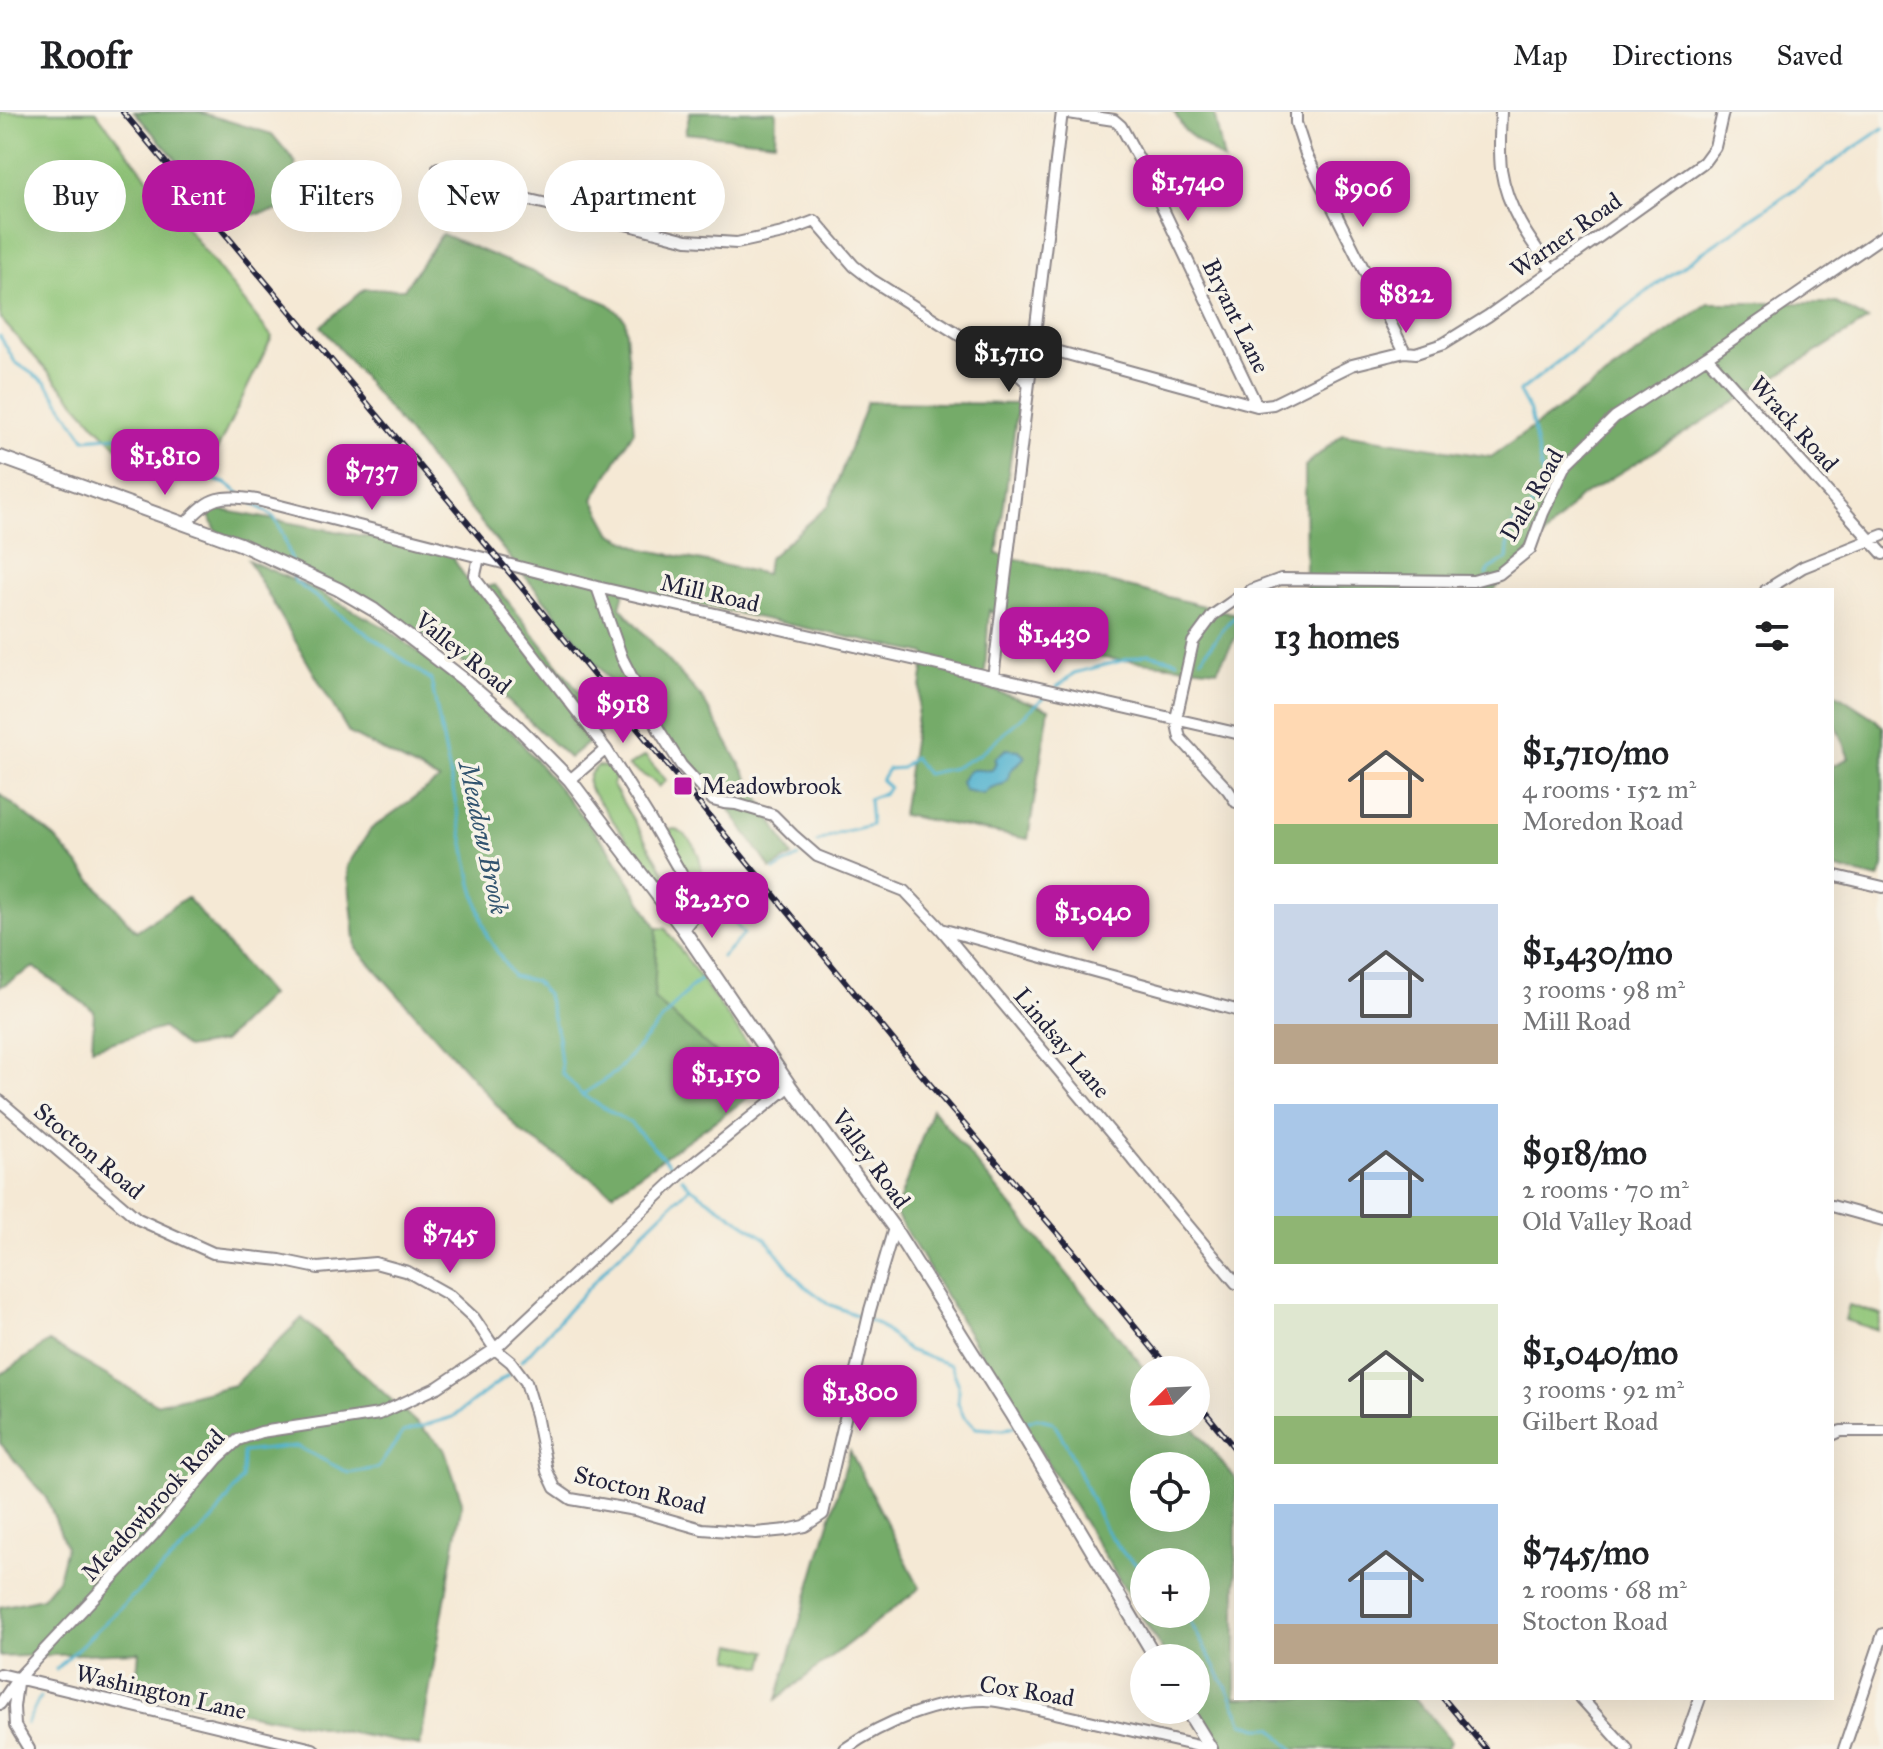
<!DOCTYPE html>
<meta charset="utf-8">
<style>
:root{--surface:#fff;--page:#f2f2f2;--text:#202124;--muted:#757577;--line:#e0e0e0;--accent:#b5179e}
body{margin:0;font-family:"IM FELL Great Primer",serif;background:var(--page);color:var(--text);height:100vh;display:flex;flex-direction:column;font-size:30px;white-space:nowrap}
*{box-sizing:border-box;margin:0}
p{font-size:26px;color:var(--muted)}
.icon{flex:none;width:44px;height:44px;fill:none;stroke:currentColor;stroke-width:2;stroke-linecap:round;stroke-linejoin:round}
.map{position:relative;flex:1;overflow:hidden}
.drawer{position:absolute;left:1234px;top:476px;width:600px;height:1112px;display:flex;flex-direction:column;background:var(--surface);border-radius:0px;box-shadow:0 8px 32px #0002}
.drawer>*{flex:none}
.guide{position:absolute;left:24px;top:48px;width:760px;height:72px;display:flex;gap:16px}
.needle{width:52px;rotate:246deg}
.controls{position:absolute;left:1130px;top:1244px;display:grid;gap:16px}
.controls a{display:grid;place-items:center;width:80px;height:80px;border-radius:50%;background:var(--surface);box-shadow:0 8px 32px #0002;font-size:40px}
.price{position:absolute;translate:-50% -68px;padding:0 18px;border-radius:16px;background:var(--accent);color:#fff;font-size:26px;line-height:52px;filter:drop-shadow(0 2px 4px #0008)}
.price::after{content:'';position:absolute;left:50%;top:48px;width:24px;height:18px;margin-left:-12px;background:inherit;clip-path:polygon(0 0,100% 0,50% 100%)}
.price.selected{background:#222;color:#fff}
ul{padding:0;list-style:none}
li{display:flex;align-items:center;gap:24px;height:200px;padding:0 40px}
li span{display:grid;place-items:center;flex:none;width:224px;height:160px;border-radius:0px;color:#555}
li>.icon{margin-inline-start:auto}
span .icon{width:96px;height:96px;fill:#fffc;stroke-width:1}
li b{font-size:34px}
h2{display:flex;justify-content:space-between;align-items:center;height:96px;padding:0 40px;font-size:34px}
.chip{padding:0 28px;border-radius:36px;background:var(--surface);box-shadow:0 8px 32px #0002;font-size:28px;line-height:72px}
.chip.selected{background:var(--accent);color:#fff}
header{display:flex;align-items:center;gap:48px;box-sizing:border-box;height:112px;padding:0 40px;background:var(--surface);border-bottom:2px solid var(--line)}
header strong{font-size:38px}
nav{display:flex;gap:44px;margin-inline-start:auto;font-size:28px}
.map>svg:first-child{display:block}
</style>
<header>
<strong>Roofr</strong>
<nav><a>Map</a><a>Directions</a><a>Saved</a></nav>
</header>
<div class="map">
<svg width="1883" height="1637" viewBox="0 0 1883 1637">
<rect width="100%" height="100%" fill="#f7f3e8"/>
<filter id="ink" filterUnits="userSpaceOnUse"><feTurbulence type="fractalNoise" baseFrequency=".0125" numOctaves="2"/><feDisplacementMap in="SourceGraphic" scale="16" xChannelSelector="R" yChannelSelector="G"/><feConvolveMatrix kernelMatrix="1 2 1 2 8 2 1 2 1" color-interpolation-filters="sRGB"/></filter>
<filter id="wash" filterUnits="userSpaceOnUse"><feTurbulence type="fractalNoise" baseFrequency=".006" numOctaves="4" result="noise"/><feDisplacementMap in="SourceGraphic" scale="32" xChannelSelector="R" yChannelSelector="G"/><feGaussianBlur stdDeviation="1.8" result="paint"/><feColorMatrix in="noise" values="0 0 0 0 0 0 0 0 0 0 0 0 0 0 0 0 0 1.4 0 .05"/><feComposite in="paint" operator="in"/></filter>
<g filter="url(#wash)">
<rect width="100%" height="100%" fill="#f5e9d5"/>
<path fill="#91c679" stroke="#5a745a" stroke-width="2" d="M0,0h96l176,225 -58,119 -47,13 -44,-16 -25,-25 -98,-110z
M645,644l21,24 -7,7 -4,-5 -27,-16z
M598,654c9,0 14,3 19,10l-5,8 71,120 7,1 1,5 -3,3 -8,-1 -91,-124c-2,-10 0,-15 9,-22z
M676,717c25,15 27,35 25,62l-3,1 -33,-59 1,-3z
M657,816h8l91,128 3,34 -106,-91z
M1849,1193l32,10 -4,15 -32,-10z
M733,1532l34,7 -4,16 -33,-8z"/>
<path fill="#74ab69" stroke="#4b6652" stroke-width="2" fill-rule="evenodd" d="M134,0h65l73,22 24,29 -16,47 -51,9z
M690,0h86l-1,30 -90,-9z
M1174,0h40l10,49 -39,-30z
M442,122l167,70 16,15 9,112 -41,68 19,35 31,15 123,25 2,-15 61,-54 38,-103 151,2 -21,150 239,60v23l-19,33 -152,-16 -76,-44 -5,77 65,22 -21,130 -126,-24 24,-161 -301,-65 -5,18 83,92 89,157 -21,13 -55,-79 -86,-85 -309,-379 43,-37h40z
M1709,191h127l32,17 -289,178 -85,92h-188l-1,-124 38,-32 148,23z
M205,395l244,45 25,39 21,-6 112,142 -38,31 -90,-84 -106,-73 -157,-70z
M248,448l63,28 77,41 79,60 48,46 95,115 47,78 -3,71 105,91 -146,103 -92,-61 -165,-184 -9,-82 24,-37 68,-49 -90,-47z
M1832,579l43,28 8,8v140l-4,12 -47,-11v-102l17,-8 -17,-42z
M0,682l55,44 81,93 51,-34 83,98 -47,47 -37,6 -23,-20 -71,20 2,-37 -60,-44 -34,20z
M932,997l214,261h-2v52h45l47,58v218h179l36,43 -4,8h-225l-26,-43v-48h-29l-272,-445zM1144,1354h52v52h-52zM1144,1450h52v52h-52z
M302,1206l142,130 18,53 -42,245 -285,-54 4,-40 -139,5v-50l42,-9 16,-19 8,-32 -19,-48 -47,-56v-68l49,-33 107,62 78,-19z
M850,1339l70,137 -143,111z"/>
<path fill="#51b2cf" stroke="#3a6a85" stroke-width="2" d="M1006,637l13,1 6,7 -15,14 -2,8 -5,5 -13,4 -7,6 -19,-4 -3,-8c10,-19 14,-10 31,-12l4,-8 -2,-3z"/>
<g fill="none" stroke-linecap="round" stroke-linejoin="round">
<path stroke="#51b2cf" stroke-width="3" d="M0,224l15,26 31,21 39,56 33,-3 7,4 25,5 55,32 22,7 12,9
M252,390c7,6 17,10 23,17 5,6 15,35 17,44
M293,462l2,8 136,98 41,204 15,52 26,40 22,5 12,14 11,42 4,36 20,22 48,28 47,49
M1486,463l4,-6 17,-10 2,-22 4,-12 11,-7 20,-34 -14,-72 -11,-20 142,-111 222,-153
M1478,478l5,-8
M1201,547l27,-36 8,-7
M1057,575l17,-14 74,-19 29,7
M817,730l21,-9 33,-8 -2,-26 15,-6 5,-6 -8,-7 7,-11 14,-1 12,-11 12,17 28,-6 26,-14 68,-60
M775,758l23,-13
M722,845l22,-23 -21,-25 23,-24
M582,983l34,-23 73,-83 12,-10
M682,1066l8,9 75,51 36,45 28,21 49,20 30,26 43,15 7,18v20l6,14 12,11 28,2 11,-4
M522,1249l89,-98 79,-76
M1022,1312l15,-6 16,4 13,22 39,85 20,26 19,15
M1186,1502l44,80 13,29 15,5h14l20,21
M56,1557l157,-149 29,-42 1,-26 53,-6 53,27 29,-5 25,-36 50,-15 56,-43
M27,1612l13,-27"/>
</g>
</g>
<g filter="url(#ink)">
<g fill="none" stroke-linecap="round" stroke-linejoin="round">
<defs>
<path id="minor" d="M1062,0l52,8 7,6 21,39 115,241
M1296,0v11l10,31 99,198
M1501,0c-1,19 -2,38 0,57 6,40 28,70 51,101
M438,56l13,14 105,24 131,34 50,3 46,-10 32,-12 39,45 18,14 138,87 18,16
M1034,233l223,61 16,-2 79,-39 53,-13 11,1 27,-9 45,-28 216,-154 11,-15 8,-35
M1707,245l176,197
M186,411c25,-28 34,-28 71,-23l340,87 639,146
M479,445l-4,18 1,5 130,169 43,69 52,90 -18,21
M597,475l25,71 37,72 22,35 32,35 11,3 12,1 37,11 20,20 24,21 88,35 36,38 295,354
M1251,478l30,-11 192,2 26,-7 31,-25 13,-36 23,-48 49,-48 92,-60 176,-121
M1766,478l37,-23 80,-32
M1236,487l-23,16 -20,27 -17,77 4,19 48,52 8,12
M993,566l69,-566
M570,668l36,-31
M1832,763l51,12
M941,817l295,81
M0,989l138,118 75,34 67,7 38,8 57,-5 33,9 41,23 25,23 21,31 16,13 15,20 10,33 11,56 8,17 16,11 64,11 67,19 54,4 31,-3 18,-4 18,-12 47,-204 24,-82
M1832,1094l51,14
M1832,1323l9,-4h42
M0,1562l313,75
M17,1571l-3,24 1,19 14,23
M1581,1586l46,51
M0,1592l18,-26 135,-143 65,-77 20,-18 23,-8 118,-18 59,-27 57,-38 189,-178 106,-85
M845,1637c38,-27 93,-49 140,-49 11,0 21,3 31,4l195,45
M1682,1637l18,-51
M1844,1637l39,-115"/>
<path id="major" d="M0,345l240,87 98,45 36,21 88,68 55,48 53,54 113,149 107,157 104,142 117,186 145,244
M1187,1598l24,39"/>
</defs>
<use href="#minor" stroke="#8c8688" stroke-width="14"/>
<use href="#major" stroke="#8c8688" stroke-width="16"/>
<use href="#minor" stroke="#fff" stroke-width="10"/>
<use href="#major" stroke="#fff" stroke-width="12"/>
<defs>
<path id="rail" d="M123,0l396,472 397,484 162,189 92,113
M1196,1289l40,49
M1443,1586l43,51"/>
</defs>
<use href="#rail" stroke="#22223b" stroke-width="6"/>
<use href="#rail" stroke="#f7f3e8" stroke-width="3" stroke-dasharray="9" stroke-linecap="butt"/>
</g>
</g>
<rect fill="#b5179e" stroke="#f7f3e8" stroke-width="3" x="673" y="664" width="20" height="20" rx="4"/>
<g text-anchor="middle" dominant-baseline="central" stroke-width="7" stroke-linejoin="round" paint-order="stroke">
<g font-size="24" fill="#22223b" stroke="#f7f3e8">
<text transform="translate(1566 123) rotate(-35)">Warner Road</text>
<text transform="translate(1236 204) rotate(64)">Bryant Lane</text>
<text transform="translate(1794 312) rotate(48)">Wrack Road</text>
<text transform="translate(1532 383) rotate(-60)">Dale Road</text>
<text transform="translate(710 481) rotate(13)">Mill Road</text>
<text transform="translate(463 541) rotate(39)">Valley Road</text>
<text transform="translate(1062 931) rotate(50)">Lindsay Lane</text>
<text transform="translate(89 1039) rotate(40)">Stocton Road</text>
<text transform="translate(871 1047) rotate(54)">Valley Road</text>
<text transform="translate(640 1378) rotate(14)">Stocton Road</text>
<text transform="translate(153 1393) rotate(-47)">Meadowbrook Road</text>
<text transform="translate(1027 1579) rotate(9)">Cox Road</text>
<text transform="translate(161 1580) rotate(13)">Washington Lane</text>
</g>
<g font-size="24" fill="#22223b" stroke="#f7f3e8" text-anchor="start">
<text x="701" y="674">Meadowbrook</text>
</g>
<g font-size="26" font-style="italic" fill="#32546f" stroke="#f7f3e8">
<text transform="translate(484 726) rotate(78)">Meadow Brook</text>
</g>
</g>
</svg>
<div class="controls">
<a><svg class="needle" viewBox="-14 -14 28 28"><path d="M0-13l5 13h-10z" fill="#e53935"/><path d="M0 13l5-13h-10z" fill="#757577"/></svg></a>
<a><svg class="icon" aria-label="locate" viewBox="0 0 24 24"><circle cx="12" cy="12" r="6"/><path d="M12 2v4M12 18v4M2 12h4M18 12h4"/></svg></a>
<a>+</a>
<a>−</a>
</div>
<b class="price" style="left:1188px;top:111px">$1,740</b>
<b class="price" style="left:1363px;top:117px">$906</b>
<b class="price" style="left:1406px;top:223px">$822</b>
<b class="price selected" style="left:1009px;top:282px">$1,710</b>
<b class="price" style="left:165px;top:385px">$1,810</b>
<b class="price" style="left:372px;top:400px">$737</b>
<b class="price" style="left:1054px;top:563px">$1,430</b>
<b class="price" style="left:623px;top:633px">$918</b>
<b class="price" style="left:712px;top:828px">$2,250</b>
<b class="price" style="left:1093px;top:841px">$1,040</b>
<b class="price" style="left:726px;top:1003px">$1,150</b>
<b class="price" style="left:450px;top:1163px">$745</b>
<b class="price" style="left:860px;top:1321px">$1,800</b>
<div class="guide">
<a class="chip">Buy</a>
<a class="chip selected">Rent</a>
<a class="chip">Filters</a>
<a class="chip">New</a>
<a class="chip">Apartment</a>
</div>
<section class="drawer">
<h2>13 homes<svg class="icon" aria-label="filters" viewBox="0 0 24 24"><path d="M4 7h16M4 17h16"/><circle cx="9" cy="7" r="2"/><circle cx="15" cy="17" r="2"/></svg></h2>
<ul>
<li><span style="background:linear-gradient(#ffd9b3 75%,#8fb573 0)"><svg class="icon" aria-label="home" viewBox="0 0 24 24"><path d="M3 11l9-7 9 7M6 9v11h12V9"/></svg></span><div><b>$1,710/mo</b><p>4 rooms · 152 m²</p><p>Moredon Road</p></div></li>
<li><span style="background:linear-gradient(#c9d6e8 75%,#b9a48a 0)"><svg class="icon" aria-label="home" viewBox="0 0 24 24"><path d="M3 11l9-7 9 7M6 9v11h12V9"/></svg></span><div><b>$1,430/mo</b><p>3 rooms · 98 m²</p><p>Mill Road</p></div></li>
<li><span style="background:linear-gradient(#a9c7e8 70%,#8fb573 0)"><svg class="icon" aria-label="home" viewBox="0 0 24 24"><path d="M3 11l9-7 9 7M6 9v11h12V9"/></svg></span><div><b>$918/mo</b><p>2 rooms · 70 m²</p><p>Old Valley Road</p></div></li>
<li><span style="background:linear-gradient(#dfe7d0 70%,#8fb573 0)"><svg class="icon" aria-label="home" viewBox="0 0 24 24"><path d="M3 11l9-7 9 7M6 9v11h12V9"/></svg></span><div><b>$1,040/mo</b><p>3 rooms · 92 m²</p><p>Gilbert Road</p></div></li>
<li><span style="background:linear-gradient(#a9c7e8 75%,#b9a48a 0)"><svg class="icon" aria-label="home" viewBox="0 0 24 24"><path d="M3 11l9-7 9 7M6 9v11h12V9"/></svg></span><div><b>$745/mo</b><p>2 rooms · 68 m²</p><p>Stocton Road</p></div></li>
</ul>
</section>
</div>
